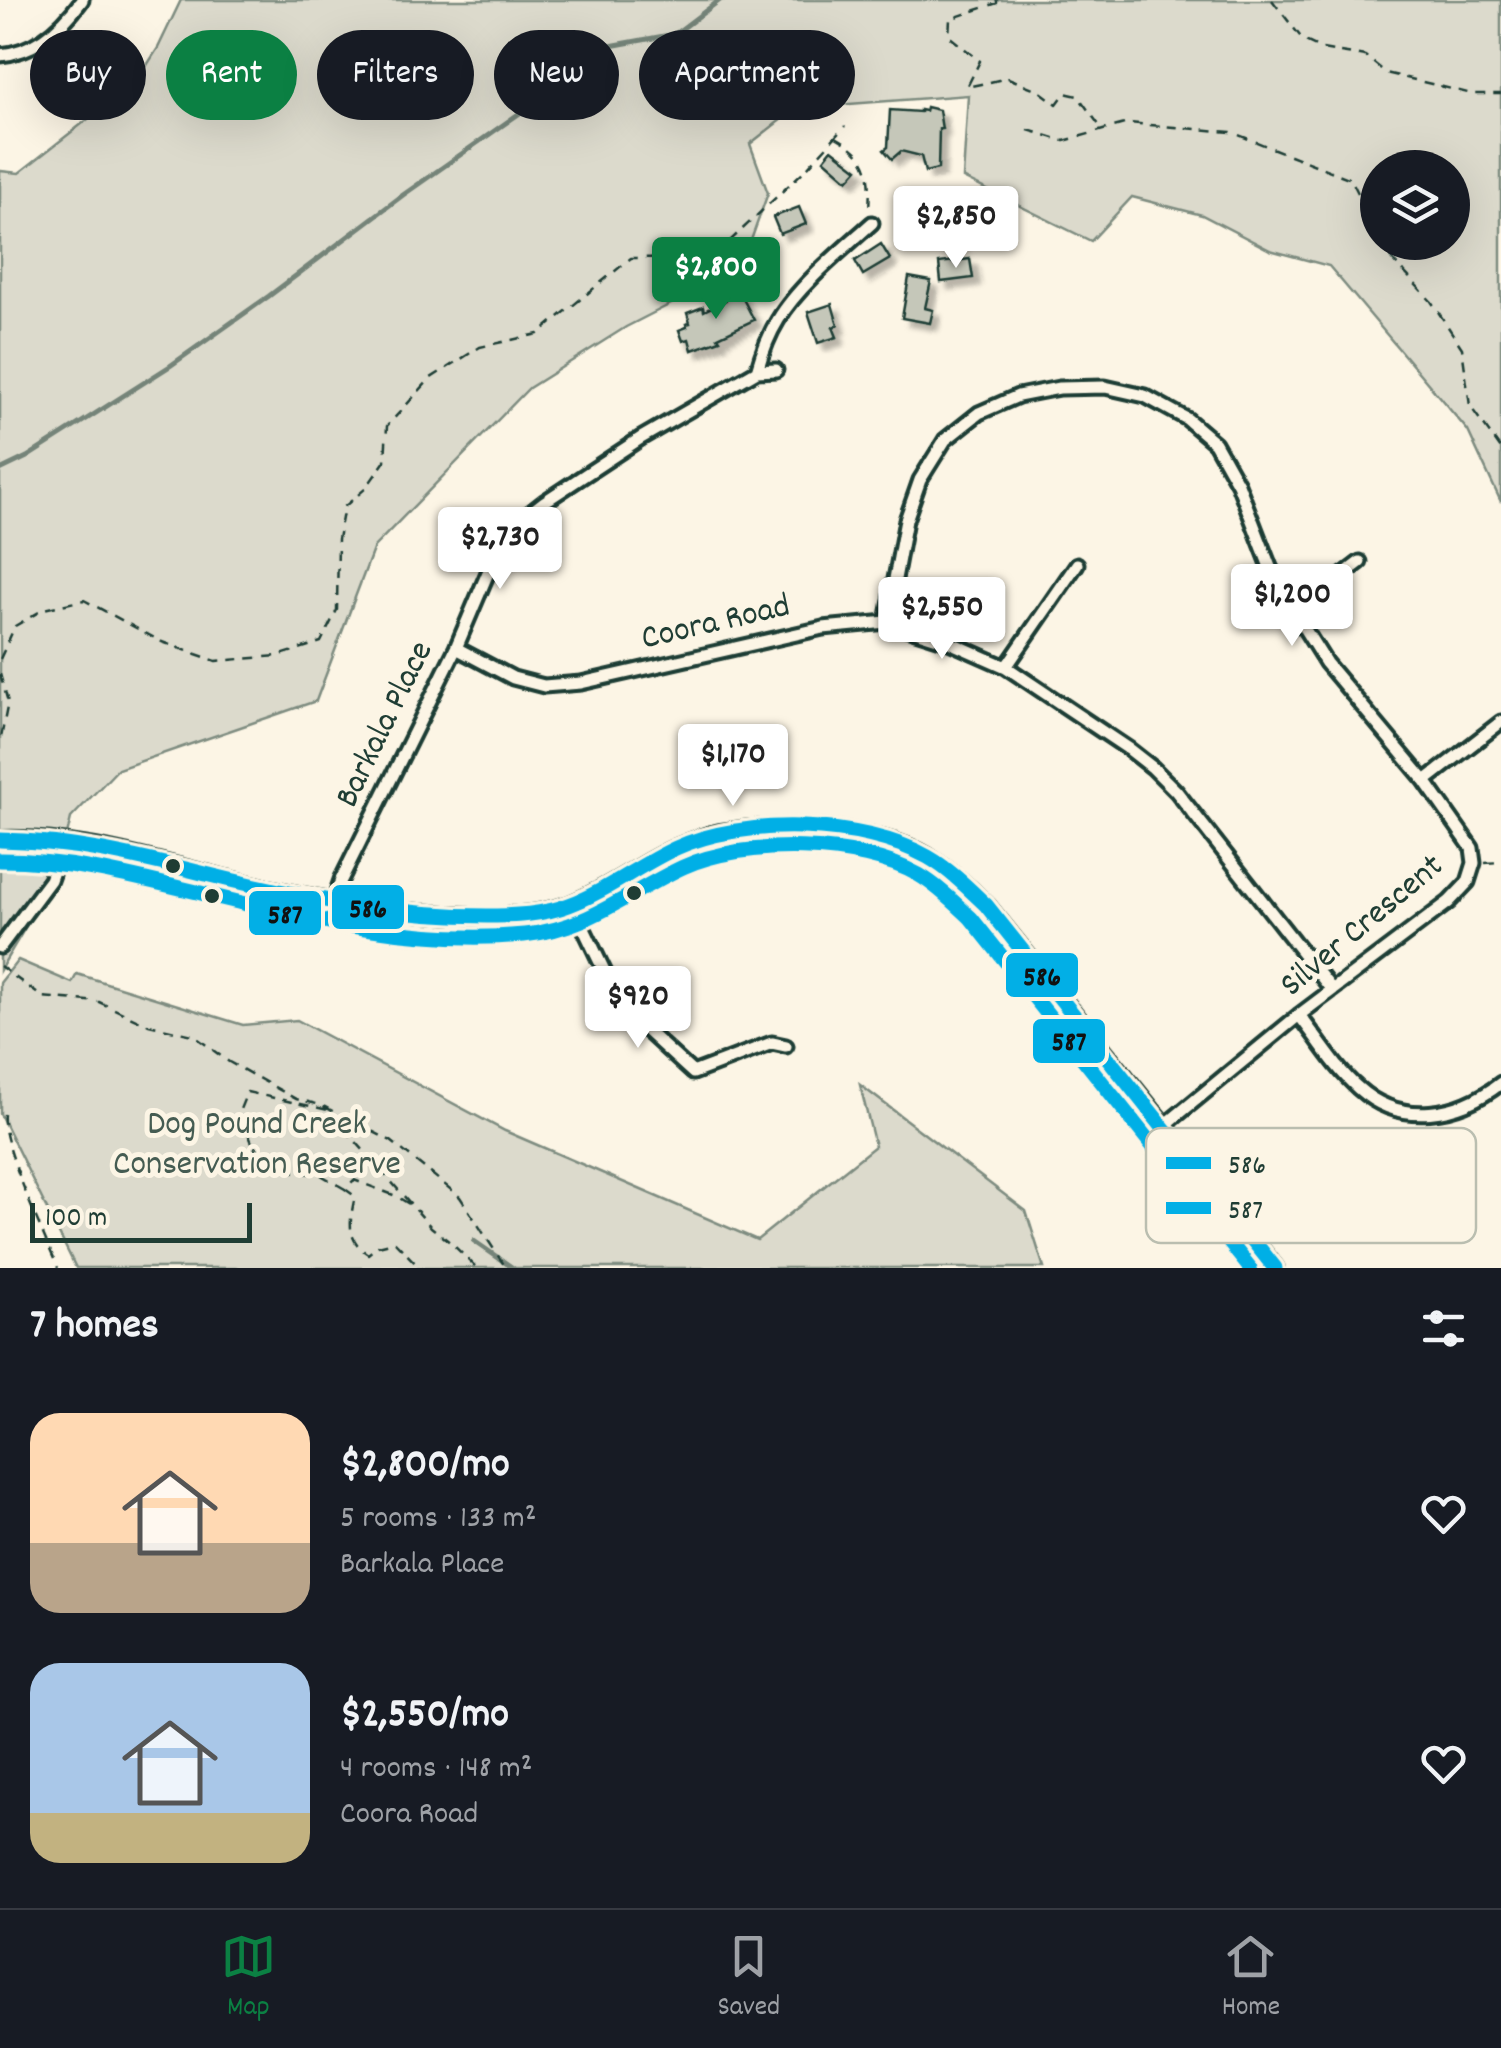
<!DOCTYPE html>
<meta charset="utf-8">
<style>
:root{--surface:#171b24;--page:#242831;--text:#f1f3f6;--muted:#9ea1a6;--line:#363941;--accent:#0b8043}
body{margin:0;font-family:Dekko,sans-serif;background:var(--page);color:var(--text);height:100vh;display:flex;flex-direction:column;font-size:38px;white-space:nowrap}
*{box-sizing:border-box;margin:0}
p{font-size:32px;color:var(--muted)}
.icon{flex:none;width:55px;height:55px;fill:none;stroke:currentColor;stroke-width:2;stroke-linecap:round;stroke-linejoin:round}
.map{position:relative;height:1268px;overflow:hidden}
.panel{display:flex;flex-direction:column;background:var(--surface);flex:1}
.panel>*{flex:none}
.guide{position:absolute;left:30px;top:30px;width:1000px;height:90px;display:flex;gap:20px}
.buttons{position:absolute;left:1360px;top:150px;display:grid;gap:20px}
.buttons a{display:grid;place-items:center;width:110px;height:110px;border-radius:50%;background:var(--surface);box-shadow:0 10px 40px #0002;font-size:50px}
.scale{position:absolute;left:30px;bottom:25px;width:222px;box-sizing:border-box;padding-left:10px;border:5px solid #1f3d34;border-top:0;font-size:28px;line-height:35px;white-space:nowrap;color:#1f3d34;-webkit-text-stroke:8px #fcf5e5;paint-order:stroke}
.price{position:absolute;translate:-50% -85px;padding:0 22px;border-radius:10px;background:#fff;color:#222;font-size:32px;line-height:65px;filter:drop-shadow(0 2px 5px #0008)}
.price::after{content:'';position:absolute;left:50%;top:60px;width:30px;height:22px;margin-left:-15px;background:inherit;clip-path:polygon(0 0,100% 0,50% 100%)}
.price.on{background:var(--accent);color:#fff}
ul{padding:0;list-style:none}
li{display:flex;align-items:center;gap:30px;height:250px;padding:0 30px}
li span{display:grid;place-items:center;flex:none;width:280px;height:200px;border-radius:30px;color:#555}
li>.icon{margin-inline-start:auto}
span .icon{width:120px;height:120px;fill:#fffc;stroke-width:1}
li b{font-size:42px}
h2{display:flex;justify-content:space-between;align-items:center;height:120px;padding:0 30px;font-size:42px}
.chip{padding:0 35px;border-radius:45px;background:var(--surface);box-shadow:0 10px 40px #0002;font-size:35px;line-height:90px}
.chip.on{background:var(--accent);color:#fff}
.tab-bar{display:flex;justify-content:space-around;align-items:center;height:140px;border-top:2px solid var(--line);background:var(--surface);font-size:28px;color:var(--muted)}
.tab-bar a{display:grid;justify-items:center;gap:5px}
.tab-bar .on{color:var(--accent)}
.map>svg:first-child{display:block}
</style>
<div class="map">
<svg width="1501" height="1268" viewBox="0 0 1501 1268">
<defs>
<filter id="shadow"><feDropShadow dx="7" dy="7" stdDeviation="2.5" flood-color="#0004"/></filter>
</defs>
<rect width="100%" height="100%" fill="#fcf5e5"/>
<filter id="ink" filterUnits="userSpaceOnUse"><feTurbulence type="fractalNoise" baseFrequency=".01" numOctaves="2"/><feDisplacementMap in="SourceGraphic" scale="20" xChannelSelector="R" yChannelSelector="G"/><feConvolveMatrix kernelMatrix="1 2 1 2 8 2 1 2 1" color-interpolation-filters="sRGB"/></filter>
<g filter="url(#ink)">
<path fill="#dcdacc" stroke="#7e8c80" stroke-width="2.5" fill-rule="evenodd" d="M181,0h1320v502l-33,-71 -139,-165 -59,-16 -68,-35 -70,-18 -41,44 -128,-63 5,-83 -172,13 -46,36 18,49 -27,75 -115,59 -97,61 -155,159 -58,154 -198,68 -47,49 -4,17 2,19 -69,116v-799l19,2 118,-92 21,-33zM1378,168h74v74h-74z
M18,960l54,23 5,-9 166,51 54,-5 208,111 252,109 118,-94 -15,-61 166,126 18,57h-968l-76,-154v-131z"/>
<g fill="none" stroke-linecap="round" stroke-linejoin="round">
<path stroke="#758479" stroke-width="5" d="M0,470l27,-13 143,-91 99,-70 134,-101 124,-87 72,-60 76,-14 45,-34
M474,1241l39,27"/>
</g>
<path fill="#c5c7b9" stroke="#1f3d34" stroke-width="2.5" filter="url(#shadow)" d="M926,107l13,3 3,19h-3l-1,40 -13,3 -4,-16 -20,-5 -9,8 -8,-9 4,-3 2,-37 30,2v-2l5,1z
M832,149l26,20 -10,11 -24,-21z
M799,207l7,17 -26,10 -7,-17z
M881,244l9,15 -27,16 -8,-14z
M970,259l3,19 -32,4 -2,-19z
M909,277l22,4 -6,27 8,2 -3,13 -28,-5z
M740,293l14,27 -36,17 2,3 -28,10 -3,-11 -6,2 -4,-11 8,-3 -1,-3 4,-1 -3,-10 16,-6 1,4z
M832,304l6,21 -5,2 4,10 -19,6 -10,-31z"/>
<g fill="none" stroke-linecap="round" stroke-linejoin="round">
<defs>
<path id="minor" d="M0,55c36,-3 62,-27 82,-55
M757,371c5,-18 11,-35 21,-51 20,-34 64,-70 94,-97
M1294,612l66,-50
M887,622l19,-102 14,-40 25,-40 34,-27 39,-17 41,-8 46,-1 40,9 42,23 28,24 23,41 32,83 24,45 32,51 99,118 47,67 2,15 -6,19 -19,20 -150,113 -135,111
M456,648l57,30 31,8 37,-3 242,-55 64,-6 60,19 59,26 124,83 23,18 23,23 156,199
M1006,667l71,-103
M1425,781l76,-59
M333,903l8,-23 115,-232 39,-92 17,-29 32,-25 97,-64 116,-67 19,-1
M572,904l50,104 71,65 79,-30 14,3
M0,947l50,-67 13,-37
M1299,1015c19,24 36,53 59,73 43,39 101,28 143,-5"/>
<path id="secondary" d="M0,840c81,-3 160,24 239,42 76,18 154,32 232,34 34,1 67,0 98,-11 38,-14 71,-41 107,-57 14,-6 29,-12 44,-15 56,-10 158,-6 208,24 22,14 40,30 58,48l178,221 111,142"/>
</defs>
<use href="#minor" stroke="#1f3d34" stroke-width="19"/>
<use href="#secondary" stroke="#1f3d34" stroke-width="22"/>
<path stroke="#1f3d34" stroke-width="2.5" stroke-dasharray="10 8" stroke-linecap="butt" d="M997,0v3l-47,16 -1,17 31,25 -13,26 41,-9 30,12 19,14 8,-11 13,3 24,33
M1272,0l31,40 19,9 43,7 21,17 86,21h29
M1028,130l36,11 64,-18 103,9 120,47 27,54
M836,137c35,20 35,36 33,73
M1382,242l8,15 41,44 31,47 8,58 31,43
M0,659l15,-33 29,-17 40,-9 78,42 54,19 62,-5 43,-14 16,-32 1,-71 6,-32 22,-19 19,-27 2,-35 44,-48 49,-31 58,-13 93,-76 82,-1 94,-89 38,-42
M0,674l8,28 -8,41
M1485,863l16,-1
M0,966l42,31 57,5 50,23 44,10 36,27 67,37 25,6 70,36 69,56 46,71
M4,1114c-4,27 41,124 54,154
M345,1189l-24,-14 -34,-4 -34,-26 -14,-33 8,-20 81,18 103,117 20,16 26,25
M409,1204l-13,-8 -42,-16 -9,9 10,7c-5,24 -10,43 13,58l10,-8 17,-4 25,26"/>
<use href="#minor" stroke="#fcf5e5" stroke-width="11"/>
<use href="#secondary" stroke="#fcf5e5" stroke-width="15"/>
<defs>
<path id="bus-1" d="M0,840c82,1 159,23 239,42 81,19 164,34 248,34 27,0 56,-1 82,-11 38,-14 70,-40 107,-57 68,-31 186,-28 252,9 21,12 40,31 58,48l289,363"/>
<path id="bus-2" d="M0,860c72,0 139,18 209,35 101,25 210,50 315,40 64,-6 103,-42 159,-68 61,-28 177,-26 236,8 19,11 36,28 52,43l279,350"/>
</defs>
<use href="#bus-1" stroke="#fcf5e5" stroke-width="22"/>
<use href="#bus-2" stroke="#fcf5e5" stroke-width="22"/>
<use href="#bus-1" stroke="#02afe6" stroke-width="15"/>
<use href="#bus-2" stroke="#02afe6" stroke-width="15"/>
</g>
</g>
<g fill="#1f3d34" stroke="#fcf5e5" stroke-width="4">
<circle cx="173" cy="866" r="9"/>
<circle cx="634" cy="893" r="9"/>
<circle cx="212" cy="896" r="9"/>
</g>
<g text-anchor="middle" dominant-baseline="central" stroke-width="10" stroke-linejoin="round" paint-order="stroke">
<g font-size="35" fill="#1f3d34" stroke="#fcf5e5">
<text transform="translate(716 624) rotate(-13)">Coora Road</text>
<text transform="translate(386 725) rotate(-64)">Barkala Place</text>
<text transform="translate(1363 927) rotate(-40)">Silver Crescent</text>
</g>
<g font-size="35" fill="#455c52" stroke="#fcf5e5">
<text x="257" y="1126">Dog Pound Creek<tspan x="257" dy="40">Conservation Reserve</tspan></text>
</g>
</g>
<rect x="1146" y="1128" width="330" height="115" rx="15" fill="#fcf5e5" stroke="#babeb0" stroke-width="2.5"/>
<rect x="1166" y="1157" width="45" height="12" fill="#02afe6"/>
<rect x="1166" y="1202" width="45" height="12" fill="#02afe6"/>
<g font-size="28" fill="#1f3d34">
<text x="1228" y="1173">586</text>
<text x="1228" y="1218">587</text>
</g>
<g stroke="#fcf5e5" stroke-width="4">
<rect x="330" y="883" width="76" height="48" rx="10" fill="#02afe6"/>
<rect x="247" y="889" width="76" height="48" rx="10" fill="#02afe6"/>
<rect x="1004" y="951" width="76" height="48" rx="10" fill="#02afe6"/>
<rect x="1031" y="1017" width="76" height="48" rx="10" fill="#02afe6"/>
</g>
<g font-size="28" text-anchor="middle" font-weight="bold" fill="#111">
<text x="368" y="917">586</text>
<text x="285" y="923">587</text>
<text x="1042" y="985">586</text>
<text x="1069" y="1050">587</text>
</g>
</svg>
<div class="buttons">
<a><svg class="icon" aria-label="layers" viewBox="0 0 24 24"><path d="M12 4l9 5-9 5-9-5zM3 14l9 5 9-5"/></svg></a>
</div>
<div class="scale">100 m</div>
<b class="price" style="left:956px;top:271px">$2,850</b>
<b class="price on" style="left:716px;top:322px">$2,800</b>
<b class="price" style="left:500px;top:592px">$2,730</b>
<b class="price" style="left:1292px;top:649px">$1,200</b>
<b class="price" style="left:942px;top:662px">$2,550</b>
<b class="price" style="left:733px;top:809px">$1,170</b>
<b class="price" style="left:638px;top:1051px">$920</b>
<div class="guide">
<a class="chip">Buy</a>
<a class="chip on">Rent</a>
<a class="chip">Filters</a>
<a class="chip">New</a>
<a class="chip">Apartment</a>
</div>
</div>
<section class="panel">
<h2>7 homes<svg class="icon" aria-label="filters" viewBox="0 0 24 24"><path d="M4 7h16M4 17h16"/><circle cx="9" cy="7" r="2"/><circle cx="15" cy="17" r="2"/></svg></h2>
<ul>
<li><span style="background:linear-gradient(#ffd9b3 65%,#b9a48a 0)"><svg class="icon" aria-label="home" viewBox="0 0 24 24"><path d="M3 11l9-7 9 7M6 9v11h12V9"/></svg></span><div><b>$2,800/mo</b><p>5 rooms · 133 m²</p><p>Barkala Place</p></div><svg class="icon" aria-label="heart" viewBox="0 0 24 24"><path d="M12 20l-8-8c-3-5 5-10 8-4 3-6 11-1 8 4z"/></svg></li>
<li><span style="background:linear-gradient(#a9c7e8 75%,#c2b280 0)"><svg class="icon" aria-label="home" viewBox="0 0 24 24"><path d="M3 11l9-7 9 7M6 9v11h12V9"/></svg></span><div><b>$2,550/mo</b><p>4 rooms · 148 m²</p><p>Coora Road</p></div><svg class="icon" aria-label="heart" viewBox="0 0 24 24"><path d="M12 20l-8-8c-3-5 5-10 8-4 3-6 11-1 8 4z"/></svg></li>
</ul>
</section>
<nav class="tab-bar">
<a class="on"><svg class="icon" aria-label="map" viewBox="0 0 24 24"><path d="M3 6l6-2 6 2 6-2v14l-6 2-6-2-6 2zM9 4v14M15 6v14"/></svg>Map</a>
<a><svg class="icon" aria-label="saved" viewBox="0 0 24 24"><path d="M7 4h10v16l-5-4-5 4z"/></svg>Saved</a>
<a><svg class="icon" aria-label="home" viewBox="0 0 24 24"><path d="M3 11l9-7 9 7M6 9v11h12V9"/></svg>Home</a>
</nav>
